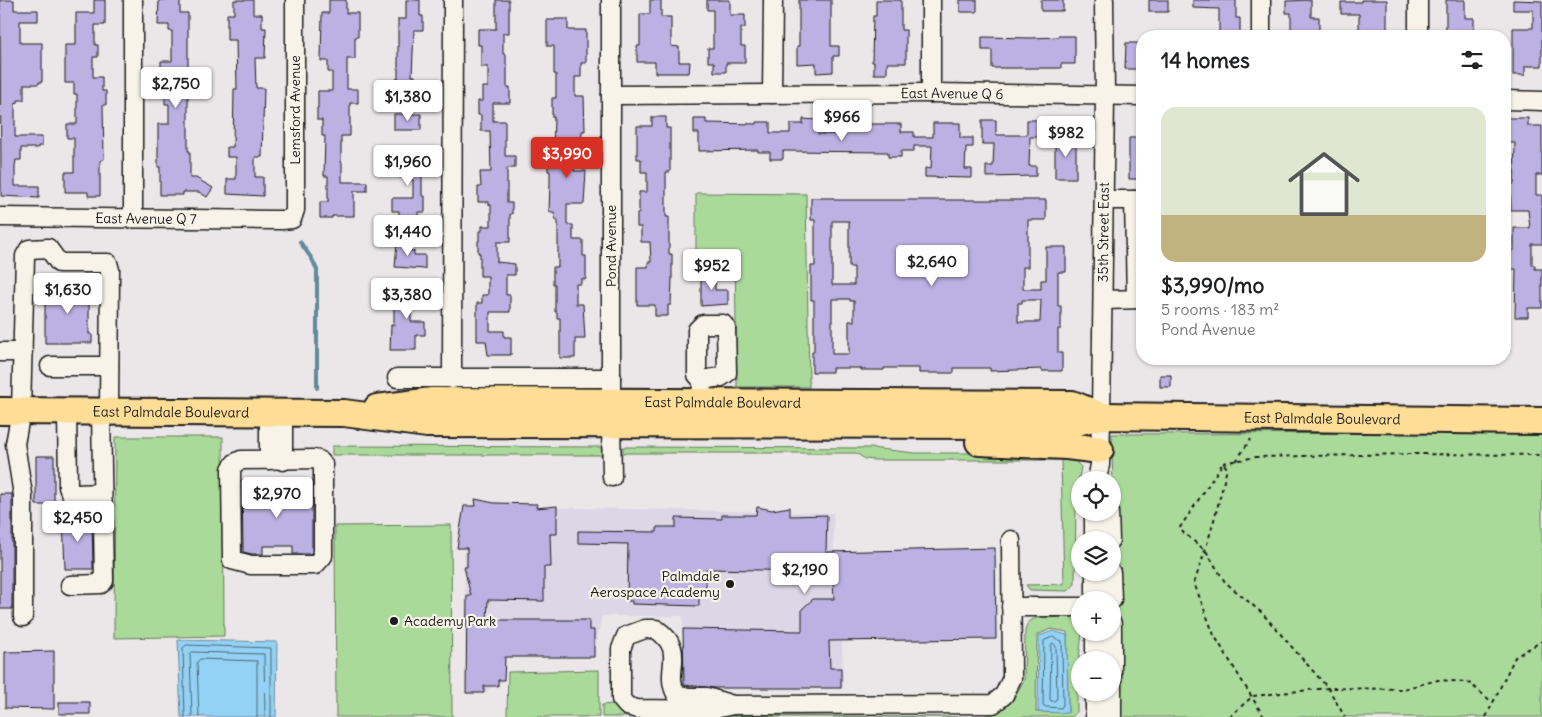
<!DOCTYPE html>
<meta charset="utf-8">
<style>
:root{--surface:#fff;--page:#f6f6f6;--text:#202124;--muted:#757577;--accent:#d93025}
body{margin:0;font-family:Delius,sans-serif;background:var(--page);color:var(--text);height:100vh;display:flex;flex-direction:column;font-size:19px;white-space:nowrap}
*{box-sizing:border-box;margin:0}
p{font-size:16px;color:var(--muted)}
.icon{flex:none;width:28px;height:28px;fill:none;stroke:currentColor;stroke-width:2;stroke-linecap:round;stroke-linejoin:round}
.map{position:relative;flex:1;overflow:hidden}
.drawer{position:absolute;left:1136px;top:30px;width:375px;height:335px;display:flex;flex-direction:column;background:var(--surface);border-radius:20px;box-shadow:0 1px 4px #0004}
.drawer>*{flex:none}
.fabs{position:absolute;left:1071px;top:471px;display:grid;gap:10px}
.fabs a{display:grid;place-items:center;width:50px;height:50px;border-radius:50%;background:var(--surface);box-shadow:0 1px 4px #0004;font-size:25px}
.price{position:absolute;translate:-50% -42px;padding:0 11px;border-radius:5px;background:#fff;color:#222;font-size:16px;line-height:32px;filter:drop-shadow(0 1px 2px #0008)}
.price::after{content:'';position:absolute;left:50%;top:30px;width:15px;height:11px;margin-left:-8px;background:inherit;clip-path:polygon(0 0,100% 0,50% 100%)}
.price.selected{background:var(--accent);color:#fff}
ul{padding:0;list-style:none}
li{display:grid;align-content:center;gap:10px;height:265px;padding:0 25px}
li span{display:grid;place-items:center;height:155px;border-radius:15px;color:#555}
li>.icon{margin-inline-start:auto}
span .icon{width:90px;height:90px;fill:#fffc;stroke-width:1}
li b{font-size:21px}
h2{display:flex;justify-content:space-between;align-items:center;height:60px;padding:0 25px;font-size:21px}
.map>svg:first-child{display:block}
</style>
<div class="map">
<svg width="1542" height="717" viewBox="0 0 1542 717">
<rect width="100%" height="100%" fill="#ebe6e7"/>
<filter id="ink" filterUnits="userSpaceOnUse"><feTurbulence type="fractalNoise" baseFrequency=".02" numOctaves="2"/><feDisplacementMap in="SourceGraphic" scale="10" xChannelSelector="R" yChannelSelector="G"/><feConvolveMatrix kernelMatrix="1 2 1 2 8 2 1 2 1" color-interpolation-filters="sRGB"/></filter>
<g filter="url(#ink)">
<path fill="#ddd6e6" d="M464,506l369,7 1,38 161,-3 1,91 -154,3 1,47 -160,-1v-72h-81l-8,41h-89l-1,23 -20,13h-18z"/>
<path fill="#aada9a" stroke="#637b5b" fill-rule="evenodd" d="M696,193l110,1 3,193h-72l-2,-131 -39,-3z
M1542,433v284h-426l-4,-283z
M115,437h108l1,199 -110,2z
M332,446l269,1 1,8h-270z
M623,447l247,1 45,5h152l14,14 -5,27 -1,90 -7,7 -38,-1 -4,-5 38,-1 -3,-124h-187l-9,-1 -9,-6h-233z
M451,525l1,192h-116l-1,-191z
M1071,617l9,10v5l2,1 -5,41v38l-5,5h-470v-12l11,-1 9,11 360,2 16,-5 15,-12 11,-20 1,-49 3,-9 8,-4zM1051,629l16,3 1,80h-32l1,-77z
M599,670v47h-92l1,-45z"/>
<path fill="#94d2f5" stroke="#64899e" d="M1053,631l14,4 1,78 -30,-1 1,-76z
M178,640l99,2 -1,75h-95z"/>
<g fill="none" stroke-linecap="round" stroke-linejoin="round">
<path stroke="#4c6573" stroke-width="1" d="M1053,637l9,4 1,64 -2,3 -15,-1 -3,-2 1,-64z
M1053,643l3,3 1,53 -3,2h-3l-1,-2 1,-53z
M185,717l-2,-69 3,-3 85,3v69
M192,717l-2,-63 2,-2 72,2 1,63
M199,717l-2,-55 3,-3 57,2v56"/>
<path stroke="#64899e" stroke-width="4" d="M300,242l12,17 5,11v118"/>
</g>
<path fill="#bbb1e2" stroke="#1c1c1c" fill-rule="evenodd" d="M0,0h14v10h24v11h-18v22h22v39h-3v2h-15v16h-6v3l-3,1v33h27v9h-4v2h-17v12h-5l-1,6v20h24v12l-38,-2z
M94,0h11v25h-10v20h3v12h-5v20h9v14h4v14h-3l1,54 -4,2v35h-12v-4h-23v-20h9v-34h-7v-14h10v-30h-3v-11h-9v-38h11v-32h18z
M159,0h21v13h8v138h2v27h6l17,10 -6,9 -8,-5h-16v3h-23v-28h-2v-43h11v-20h-4v-11h-4v-32h11v-30h-3v-6h-11z
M234,0h19v14h9v14h4l-1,30h-10l1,30h8l-2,69h-7v20h8v19l-36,-2v-15h9v-22h-9v-10h6l1,-58h3l-1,-49h-9v-26h7z
M329,0h17v13h12v24h-3v22h-8v30h11v14h-8v33h-9v26h1v20h25v9h-13v25h-22v2h-12v-16h8v-26h-4l1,-40h-3v-16h-5v-12h1v-17h14v-19h-4v-11h-7l1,-48h7z
M406,0h14v16h3v14h-9l-2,46h3v5h10v12h-29v-14h2v-60h8z
M496,0h13v33h-6v21h3v11h1v22h3v16h-17v18h12v35h10v12h-8v35h5v11h-2v28h-13v20l18,2v11h-9v20h4v17h-20v19h14v6h7v18h-23l-2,-14h-9v-38h5v-8h6v-19h-8v-23h-2v-12h1v-10h3v-5h9v-21h-2v-3h-11v-15h3l-1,-15h11l-1,-41h-9v-16h-3v-14h4v-14h6v-20h-7v-22h-3v-16h18z
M650,0h11v17h10v29l8,1v15h11l-1,11h-34v-11h-18v-16h3v-32h10z
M707,0h23v15h15v13h-4v18h4v17h-19v9h-12v-10h-6v-14h5v-38h-6z
M799,0h32v46h8v10h-6v16l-17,1v-10l-19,1v-18h2z
M876,0h25v30h5v33h-19v11h-13v-12h-2l1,-46h3z
M960,0h17v12h-17z
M1041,0h22v11h-22z
M1149,0h19v12h-19z
M1193,0h43v18h4v18h-21v-27l-26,-1z
M1311,0v17h8v16h-13v3h-15v-23h-5v-12z
M1361,0h26v36h-19v-2h-9v-20h-18v-12h20z
M1446,0h19v18h9v16h-28z
M1513,0l29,1v65h-17v9h-12v-47h20v-18h-20z
M555,19h13v11h18v33h-5v14h-6v19h9l1,35h-3l-1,15h-9v21h2v4h12l-2,33h-17v21h6v15h10v16h3v23h-5v5h-5v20h7l2,35h-10v19h-15v-40h-3v-6h-2v-28h-2v-17h5v-47h-3l-1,-8h-5l1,-29v-12h-2v-14h5l1,-40h-2v-19h4v-24h-2v-28h-7v-26h8z
M1058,36h17v28h-14v4h-69v-18h-10v-13l49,1 27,-1z
M1126,43h16v26h-17z
M394,114h27v16h-27z
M652,117h14v11h4v44h-4v45h3v37h3v25l-1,26h-3v11h-13v-11h-18v-38h11v-5h3l-1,-20h-9v-15h-4v-14h2v-21h8v-20h-6v-13h-4v-33h15z
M1505,118h23v8h14v49h-6v20h6v49h-10v21h3v4h7v39h-14v9h-13l1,-48h-8v-9h-3v-10h9v-22h16l-2,-18h-17l-1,-26h4l1,-41h-10z
M694,119h12v4l51,1v-2h13v11h20v-9h13v-5l15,1v14h18v-11h17v-4l13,1v4h35v8h13v5h19v-14h27v15h13v9h-7l-1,22h7v9l-47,-1v-9l6,1 1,-23h-18v5h-13v6h-13v-5l-105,-1v8h-13v-7h-12v-2l-59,1v-18h-5z
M982,120h14v15h31v-15h14v2h18v15h-29l-1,29h7v10l-50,1v-11h7l1,-22h-12z
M1055,138h21v40h-21z
M1129,138h13v41h-13z
M389,151h24v15h9v30h3v16h-7v12h-19v-13h-7v-13h21v-18h-3v-3h-12v-10h-9z
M811,198h23v2h212v20h-18v47h-5v22h18v-9h5v-33h20v25h-8v34h3v23h-3v24h4v18h-20v-2l-52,2v-3h-36v5h-35v-5h-35v2h-23v-2h-29v4h-20v-20h2v-52h-3v-34h4v-46h-4zM832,221h17v46h5v18h-22zM832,299h18v2h4v20h-5v33h-17zM1022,300h19l-1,22h-22v-19h4z
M397,242h14v9h3v4h11v14l-30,-2z
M701,271h14v19h13v14l-27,2z
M74,283h15v51h3v9h-47v-56h29z
M400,287h26v15h-15v20h14v13h-9v15h-26l1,-25h3v-25h6z
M1160,375h11v12h-11z
M36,456h18v49h-18z
M242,480h21v22h30v-21h19v71l-2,2h-17v-8h-30v8h-11l-9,-2z
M0,494h12v115h-12z
M475,499l19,4 43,1 -1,4 21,-2v28h-7l1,33h-7v34l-56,-1 -1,20h102v10h5v27h-89l-1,23h-6v6h-14v7h-18l1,-97h4l-7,-29h3v-19h-10l7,-42h12z
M757,507l15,3 18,-3v9l37,-1 -1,37 169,-4 1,91 -167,2 1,27h11v20h-126l-31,-3 -1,-56 119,2v-22l11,-10h21l-2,-39h-19v11l-107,-2v21h-7v16l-67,-2v-3h-5l1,-57 -50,-1v-12l79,1v-5h19v-9l46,1v-4h34z
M63,518h29l1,51h-28z
M54,651v58l-49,-1v-56z
M59,702h31v12h-31z"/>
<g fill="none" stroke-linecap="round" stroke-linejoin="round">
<defs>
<g id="minor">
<path d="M133,0v218"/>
<path d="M1261,0v36"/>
<path d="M1418,36v-36"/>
<path d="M931,93v-93"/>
<path d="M772,94l1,-94"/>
<path id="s1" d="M611,95l320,-2 211,3"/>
<path d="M1505,100l37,1"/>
<path d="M1104,200h38"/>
<path d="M1134,200l2,99"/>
<path id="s2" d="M0,217l282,3 10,-1 3,-9v-210"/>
<path d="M1103,300l39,-1"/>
<path d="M0,352h23"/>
<path d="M50,366h59"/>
<path d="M397,378h214"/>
<path d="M452,379l1,-379"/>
<path d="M611,403v-403"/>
<path d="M701,403l1,-23 -5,-5v-45l6,-6h20l3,4 1,45 -6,4 -19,3"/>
<path d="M67,411l1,76 2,5 5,2 27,-1"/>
<path d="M269,413v47"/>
<path d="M283,413v48"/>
<path d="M611,424l1,53"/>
<path d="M313,459l6,1 4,4v92l-8,9h-64l-19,-5 -1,-91 4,-6 6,-3z"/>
<path id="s3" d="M1097,480l3,-15 1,-49 4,-321 -1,-95"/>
<path d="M1094,512v28"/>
<path d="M1109,512l1,28"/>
<path d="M1095,572v28"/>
<path d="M1111,572l1,28"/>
<path d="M70,585l31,-1 3,-3 -3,-169"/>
<path d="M1011,607h69"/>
<path d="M23,617v-122l-8,-51 6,-33 4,-155 4,-7 19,-1 11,15h49l2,7 -1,142"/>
<path d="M1095,632v28"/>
<path d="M1095,692v25"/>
<path d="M733,705l-26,-8h-19l-12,-3c-13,-24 12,-43 -20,-65h-11l-19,7 -5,13v50l6,7 10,3 73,1 23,-5 260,-1 11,-9 8,-17 -1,-138"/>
<path d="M1112,717v-93"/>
</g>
<g id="highway">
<path id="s4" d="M377,408l55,-7 640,3 29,12"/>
<path id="s5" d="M0,411l344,2 83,11 639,1 35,-9 441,5"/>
<path d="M979,442l88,4 33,4"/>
</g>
</defs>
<use href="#minor" stroke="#1c1c1c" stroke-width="21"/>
<use href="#highway" stroke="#1c1c1c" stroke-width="30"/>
<path stroke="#1c1c1c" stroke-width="2" stroke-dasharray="4 4" stroke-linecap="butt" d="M1236,461l15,-22
M1223,463l33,-6 155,-3 131,1
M1229,717l24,-21 75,-8 75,1 35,-9 30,2 24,20
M1264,717l-50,-82 -20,-52c14,-38 24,-76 33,-115l-4,-5 -44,66 27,22 19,31 37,31 66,75 17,29
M1486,717l29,-60 27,-16"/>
<use href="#minor" stroke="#f7f3e8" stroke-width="18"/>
<use href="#highway" stroke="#fedd96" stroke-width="26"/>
</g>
</g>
<g fill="#1c1c1c" stroke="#f7f3e8" stroke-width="2">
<circle cx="730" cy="584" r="5"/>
<circle cx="394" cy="621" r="5"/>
</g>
<g text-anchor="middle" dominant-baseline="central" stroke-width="4.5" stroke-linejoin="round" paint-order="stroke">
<g font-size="14" fill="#1c1c1c" stroke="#f7f3e8">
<text stroke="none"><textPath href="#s1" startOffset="341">East Avenue Q 6</textPath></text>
<text transform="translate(295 110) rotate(-90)">Lemsford Avenue</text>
<text stroke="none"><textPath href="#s2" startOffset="146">East Avenue Q 7</textPath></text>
<text stroke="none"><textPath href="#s3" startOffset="248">35th Street East</textPath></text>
<text transform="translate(611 246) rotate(-90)">Pond Avenue</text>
<text stroke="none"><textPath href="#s4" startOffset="346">East Palmdale Boulevard</textPath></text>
<text stroke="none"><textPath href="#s5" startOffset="171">East Palmdale Boulevard</textPath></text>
<text stroke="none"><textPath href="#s5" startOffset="1324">East Palmdale Boulevard</textPath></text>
</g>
<g font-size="14" fill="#1c1c1c" stroke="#f7f3e8" text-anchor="end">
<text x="720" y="576">Palmdale<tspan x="720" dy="16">Aerospace Academy</tspan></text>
<text x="404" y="621" text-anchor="start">Academy Park</text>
</g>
</g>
</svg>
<div class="fabs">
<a><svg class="icon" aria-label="locate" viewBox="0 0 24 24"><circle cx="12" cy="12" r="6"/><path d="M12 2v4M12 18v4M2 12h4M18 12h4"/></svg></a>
<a><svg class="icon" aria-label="layers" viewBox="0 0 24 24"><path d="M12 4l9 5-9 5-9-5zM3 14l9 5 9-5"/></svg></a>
<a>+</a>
<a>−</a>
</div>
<b class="price" style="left:176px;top:109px">$2,750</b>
<b class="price" style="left:408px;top:122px">$1,380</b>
<b class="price" style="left:842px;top:142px">$966</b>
<b class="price" style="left:1066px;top:158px">$982</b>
<b class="price selected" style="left:567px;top:179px">$3,990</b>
<b class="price" style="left:408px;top:187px">$1,960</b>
<b class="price" style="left:408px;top:257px">$1,440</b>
<b class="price" style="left:932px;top:287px">$2,640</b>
<b class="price" style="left:712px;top:291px">$952</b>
<b class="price" style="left:68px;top:315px">$1,630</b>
<b class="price" style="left:407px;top:320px">$3,380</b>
<b class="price" style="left:277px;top:519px">$2,970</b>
<b class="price" style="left:78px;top:543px">$2,450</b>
<b class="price" style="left:805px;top:595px">$2,190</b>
<section class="drawer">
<h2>14 homes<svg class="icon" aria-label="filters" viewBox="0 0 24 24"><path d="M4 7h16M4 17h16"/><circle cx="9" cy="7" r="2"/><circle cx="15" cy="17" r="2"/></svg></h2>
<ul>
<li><span style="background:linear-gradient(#dfe7d0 70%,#c2b280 0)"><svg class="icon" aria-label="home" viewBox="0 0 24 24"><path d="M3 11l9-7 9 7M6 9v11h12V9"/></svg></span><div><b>$3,990/mo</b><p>5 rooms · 183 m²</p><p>Pond Avenue</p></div></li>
</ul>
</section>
</div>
